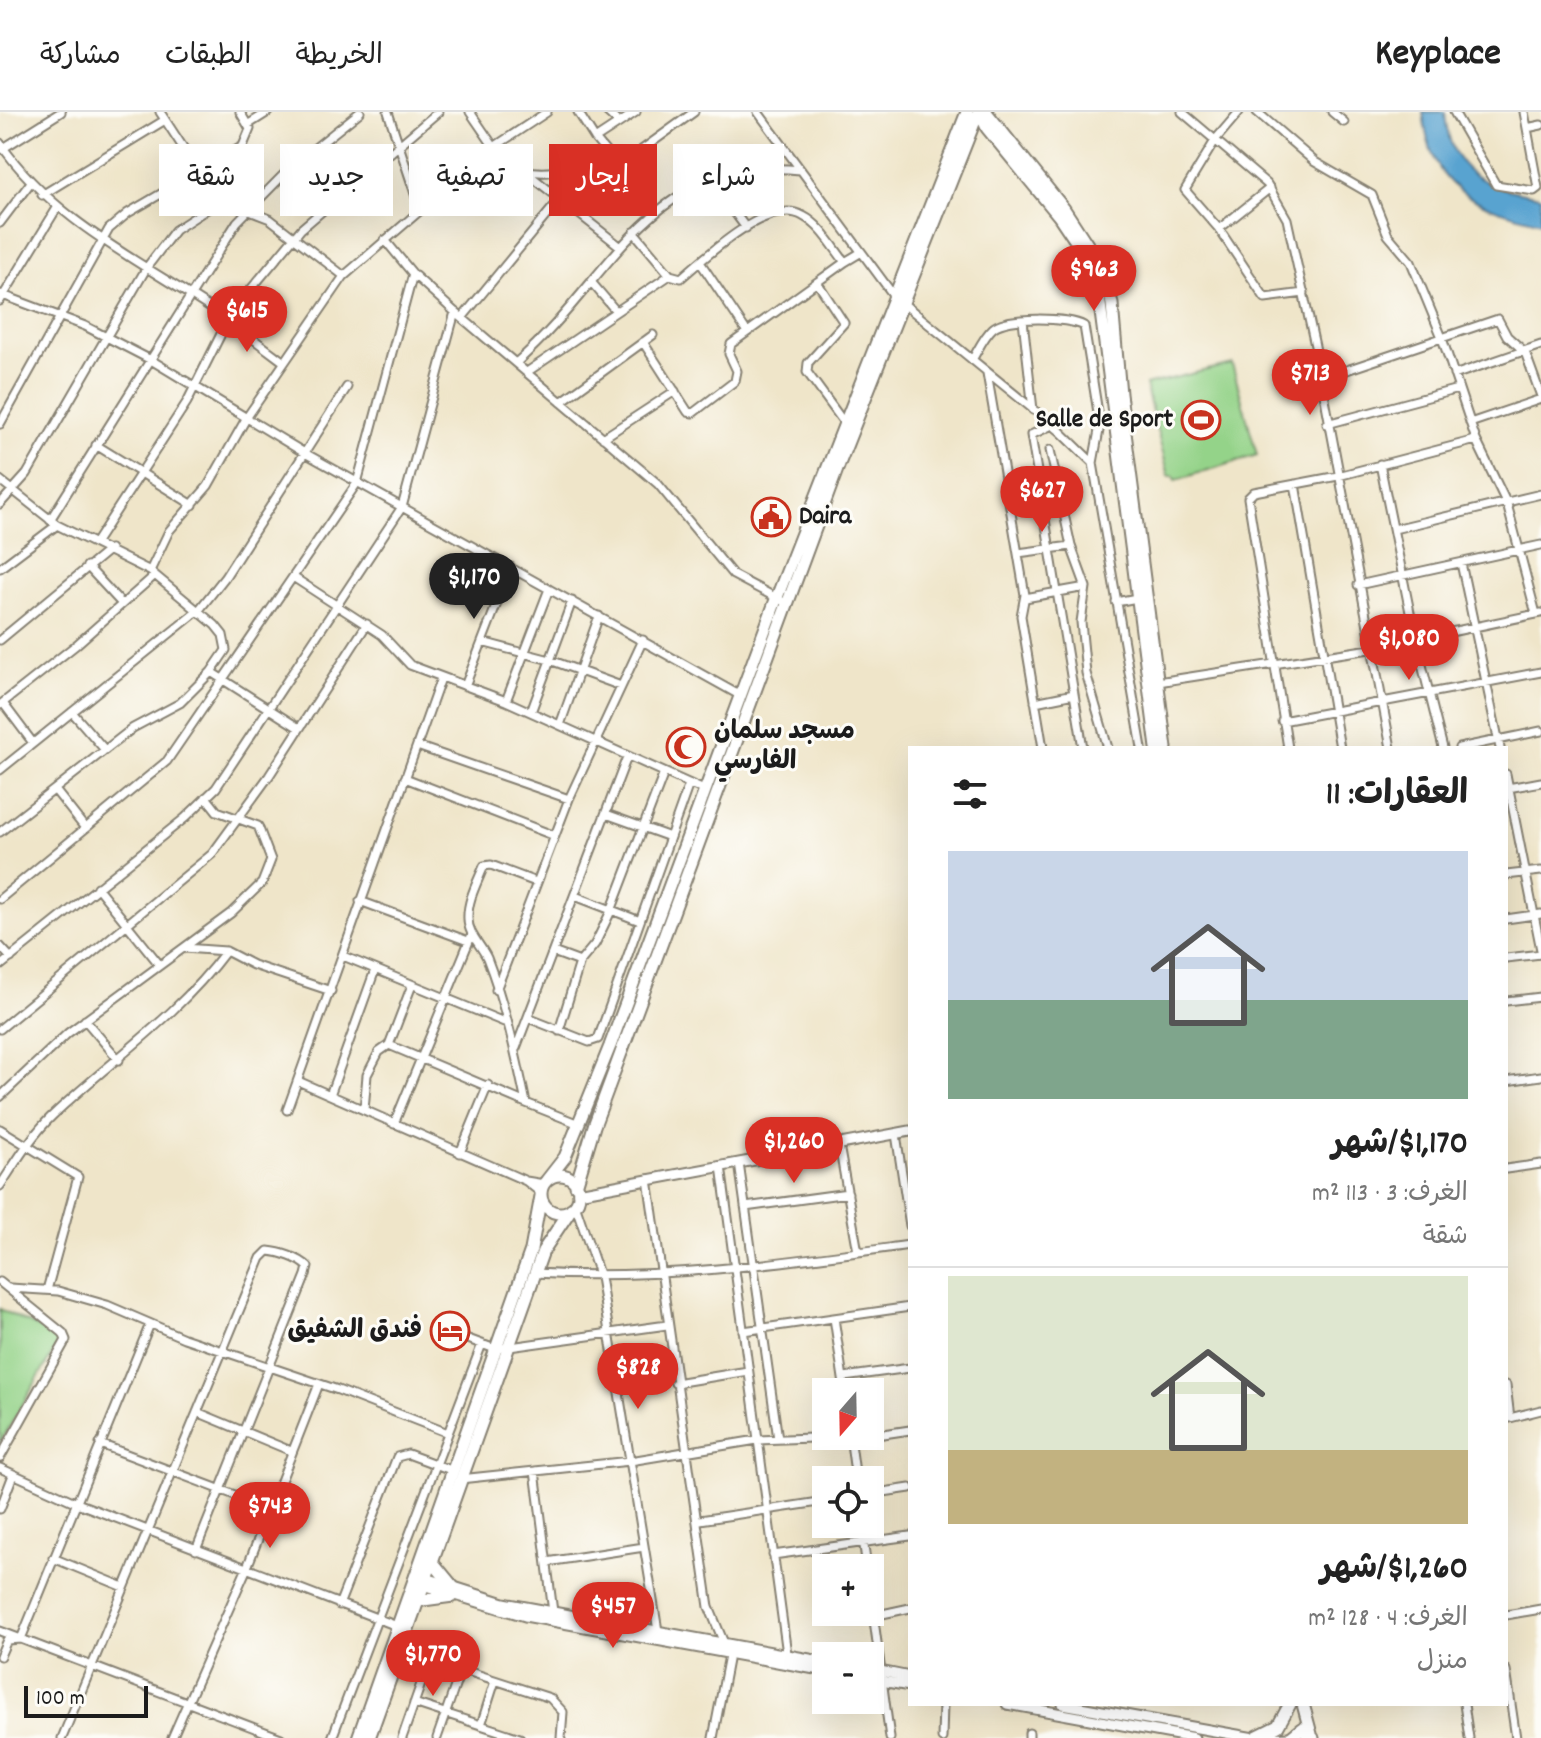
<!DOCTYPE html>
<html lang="ar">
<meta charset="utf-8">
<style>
:root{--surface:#fff;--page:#f6f6f6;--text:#222;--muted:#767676;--line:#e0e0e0;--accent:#d93025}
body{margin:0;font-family:Dekko,"Playpen Sans Arabic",sans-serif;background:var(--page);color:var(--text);direction:rtl;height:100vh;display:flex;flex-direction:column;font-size:30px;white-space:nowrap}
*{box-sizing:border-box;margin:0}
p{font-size:26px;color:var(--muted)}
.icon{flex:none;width:44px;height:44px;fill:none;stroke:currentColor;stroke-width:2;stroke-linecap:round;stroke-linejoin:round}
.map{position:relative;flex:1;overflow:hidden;direction:ltr}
.panel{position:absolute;left:908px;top:634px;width:600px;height:960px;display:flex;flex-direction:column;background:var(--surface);border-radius:0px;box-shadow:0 8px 32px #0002;direction:rtl}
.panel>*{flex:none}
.guide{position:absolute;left:24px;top:32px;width:760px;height:72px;direction:rtl;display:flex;gap:16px}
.needle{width:52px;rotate:200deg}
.tools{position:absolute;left:812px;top:1266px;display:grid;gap:16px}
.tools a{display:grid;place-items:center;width:72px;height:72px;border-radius:0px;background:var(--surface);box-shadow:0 8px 32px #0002;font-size:40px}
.scale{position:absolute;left:24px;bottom:20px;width:124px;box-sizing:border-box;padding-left:8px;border:4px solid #1c1c1c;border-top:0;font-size:22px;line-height:28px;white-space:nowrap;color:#1c1c1c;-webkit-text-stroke:6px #fdfcf7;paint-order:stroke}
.price{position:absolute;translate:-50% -68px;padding:0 18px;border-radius:28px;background:var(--accent);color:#fff;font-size:26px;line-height:52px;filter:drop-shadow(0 2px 4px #0008)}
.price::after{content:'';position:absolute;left:50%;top:48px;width:24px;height:18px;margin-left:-12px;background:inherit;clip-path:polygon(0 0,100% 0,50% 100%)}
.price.current{background:#222;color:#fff}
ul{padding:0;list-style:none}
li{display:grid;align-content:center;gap:16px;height:424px;padding:0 40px}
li+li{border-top:2px solid var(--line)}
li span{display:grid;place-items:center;height:248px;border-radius:0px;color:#555}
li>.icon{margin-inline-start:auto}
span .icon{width:144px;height:144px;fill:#fffc;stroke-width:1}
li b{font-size:34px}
h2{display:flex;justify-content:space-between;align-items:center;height:96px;padding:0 40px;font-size:34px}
.tag{padding:0 28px;border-radius:0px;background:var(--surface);box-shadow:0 8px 32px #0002;font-size:28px;line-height:72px}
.tag.current{background:var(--accent);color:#fff}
header{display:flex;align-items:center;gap:48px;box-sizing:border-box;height:112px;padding:0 40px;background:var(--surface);border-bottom:2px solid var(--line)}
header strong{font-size:38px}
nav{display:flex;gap:44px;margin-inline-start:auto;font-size:28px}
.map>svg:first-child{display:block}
</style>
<header>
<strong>Keyplace</strong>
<nav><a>الخريطة</a><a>الطبقات</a><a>مشاركة</a></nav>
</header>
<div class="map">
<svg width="1541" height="1626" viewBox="0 0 1541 1626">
<rect width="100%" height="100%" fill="#fdfcf7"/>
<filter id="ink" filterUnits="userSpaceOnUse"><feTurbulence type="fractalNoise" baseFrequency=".0125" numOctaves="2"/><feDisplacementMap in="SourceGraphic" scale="16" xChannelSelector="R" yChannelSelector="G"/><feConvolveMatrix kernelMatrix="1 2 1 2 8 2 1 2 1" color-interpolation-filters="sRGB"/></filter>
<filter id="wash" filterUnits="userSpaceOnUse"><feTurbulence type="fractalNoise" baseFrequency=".006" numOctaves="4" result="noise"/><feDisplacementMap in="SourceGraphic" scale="32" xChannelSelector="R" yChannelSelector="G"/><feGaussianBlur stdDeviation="1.8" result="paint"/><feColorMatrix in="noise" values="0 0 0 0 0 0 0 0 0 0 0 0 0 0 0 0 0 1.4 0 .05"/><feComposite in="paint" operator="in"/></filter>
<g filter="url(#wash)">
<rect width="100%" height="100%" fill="#efe5c9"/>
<path fill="#94d389" stroke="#587852" stroke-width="2" d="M1232,252l25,91 -81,25 -2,-4h-5l-24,-91z
M0,1197l61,30 -61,104z"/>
<path fill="#58a3d0" stroke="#3a6076" stroke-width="2" d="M1423,0h22c4,63 40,75 96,84v26c-70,-18 -110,-31 -118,-110z"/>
</g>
<g filter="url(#ink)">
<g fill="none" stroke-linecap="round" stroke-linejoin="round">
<defs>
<path id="minor" d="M160,0l39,60
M388,0l32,97
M470,0l24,35 127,100
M578,0l17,27
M607,0l12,11
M758,0l136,184 166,135 33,32 49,285
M1182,0l85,72 20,35 28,127 76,402
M1239,0l-23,27 -31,51 34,39 46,69 39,-5
M1257,0l58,50 57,33 16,40 23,27 30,73 35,105 31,64 29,110
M1332,0l12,10
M1454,0l42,73 38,6 4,-3 -14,-76
M249,12l19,-12
M1527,16l14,-3
M0,31c55,81 149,122 228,177l-41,82 -91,140
M2,37l59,-37
M605,39l13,16 76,-55
M618,55l37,45
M525,58c25,7 60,-4 80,-19l-10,-12 41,-27
M709,66l37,50
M42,83l123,-75
M0,111l31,-41
M1219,117l51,-41
M385,128l28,34 42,38 203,172 75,91 55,29
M700,150l47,70
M670,163l11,3c26,-22 88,-82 122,-62 18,9 30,31 42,46l15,-9
M817,170l27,41 -36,40 -1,9 38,52
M592,171l24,28
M0,182l85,32 66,34 152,92 438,244
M0,189l57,-93
M462,206l97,-118
M1023,208l10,90
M643,230l45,70 5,1 42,-32 2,-10 -8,-17 2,-10 114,-82
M972,248c6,-10 12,-24 21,-32 14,-12 75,-11 91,-2l16,99 -7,38
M284,250l-56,-42 9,-14 64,-77 137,-117
M517,250c96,-84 133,-207 283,-192
M527,260l143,-97 -36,-43
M987,261l38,222 -4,21 22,132
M1454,263l87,-30
M1320,267l178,-60 9,17 18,16 16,44
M561,290l92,-67
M1470,311l71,-24
M0,312l109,-195 19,-16 115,-67 7,-17 -10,-17
M1327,312l131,-35
M1052,313l-21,10 52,313
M603,326l72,-47
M96,333l97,60
M1050,338l21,96 15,41 -5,35 5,51 22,75
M1380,352l35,173 28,111
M0,368l57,45 93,46 65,54 8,10 3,15 -15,22 -31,31 -47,25 -133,104
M1295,372l45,264
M0,392l27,-30 120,-207 28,-37 37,-24 17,-3 41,16 74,57
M50,408l187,-298 53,-54 70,-56
M1394,417l147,-35
M1018,441l53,-7
M1461,451l39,185
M87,454l35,38
M0,456l57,-43
M150,459l19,-40 39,-45 39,-69 97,-141 150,-129 53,-35
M293,465l89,58 28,30 96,36 200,90
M1358,473l183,-40
M1025,486l61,-11
M1116,490l21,-4
M0,528l110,-91
M482,530l68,18 71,26
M211,560l88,56
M1158,570l212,-33 171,-36
M465,574l46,-119
M506,589l43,-112
M1035,590l39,-8
M3,591l30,40
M0,593l76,-60 78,-69
M72,600l33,38
M531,600l41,-111
M1282,609l259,-49
M560,613l39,-109
M417,634l152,53
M1288,636l-40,-250 6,-6 84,-16 138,-36
M1459,636l82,-17
M0,658l199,-160 26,-33 122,-190
M1506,662l35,176
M405,666l150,58
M1508,676l33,-6
M55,678l30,38
M606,702l64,23
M1506,763l35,-4
M536,770l-45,-17 -7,1c-7,17 -17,35 -16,53 0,15 13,26 19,39 18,46 29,97 39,145l53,21
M97,775l62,77
M575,784l65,25
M0,787l167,-138 190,-278 56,-209
M360,789l108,40
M1506,807l35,-5
M0,834l11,12
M184,836l42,3
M553,840l27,10
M343,844l161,66
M1506,846l35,-4
M0,854l185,-148 31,-30 186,-281 53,-195
M496,878l73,-191 74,-159
M1506,889l35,-4
M528,906l61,24 9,-3 91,-255
M85,908l34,40
M0,917l212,-175 57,-78 98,-152
M559,919l21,-69 15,-18 16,-33 53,-138
M389,933l137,58
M516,936l111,-291
M298,969l228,100
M1506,969l35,-5
M330,983l45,-125
M0,985l68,-64 163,-120 31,-30 9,-23 -13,-34 -41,-15 -11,-14
M287,998l154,-432
M364,998l3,-35 12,-23 10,-7 23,-60
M394,1012l78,-190
M0,1017l78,48 -31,113
M896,1022l14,92
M839,1033l19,107
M460,1041l28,-68
M739,1051l39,276
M721,1054l66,488
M1506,1057l35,-5
M648,1067l61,428 20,48 -16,83
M0,1074c16,-24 31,-50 52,-70 60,-57 123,-97 174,-165l27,14 78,26
M541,1081l-15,-12 18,3
M575,1092l25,73 58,354
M745,1095l103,-14
M535,1161c125,8 251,-11 375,-28
M0,1170l63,51 3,7 -66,118
M10,1176l48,3 49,14 77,33 154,52 110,43
M834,1206l11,74
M743,1219l167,-24
M452,1221l43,16 172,-24
M844,1265l66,-9
M675,1271l73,-12
M1506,1273l4,33h-4
M197,1300l94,39
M1510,1306l31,-8
M850,1324l6,44
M870,1324l40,-6
M100,1332l169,64
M0,1356l77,35 320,123
M535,1359l18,141
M460,1367l170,-18 127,-21 110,-4
M870,1382l40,-6
M0,1397l13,-34
M700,1408l126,-19
M861,1412l6,44
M773,1443l137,-19
M53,1446l71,29
M547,1450l97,-15
M870,1479l20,147
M339,1493l58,-148 11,-3 43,16
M1506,1503l35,-6
M873,1504l37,-8
M0,1519l281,107
M399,1537l151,49 13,14 -2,26
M0,1544l7,-16 14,-1 129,-315
M1506,1558l10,68
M414,1591l106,35
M1464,1592l5,34
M481,1613l14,-44
M62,1626l199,-480 7,-7c12,1 32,7 40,16l-2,8 -110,275
M172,1626l74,-168 73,-186
M332,1626l150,-394
M402,1626l28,-80
M437,1626l24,-69
M942,1626l1,-34
M1029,1626v-5"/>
<path id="tertiary" d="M578,1081l332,-62
M423,1465l81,26 322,59
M419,1472l106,32 301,55
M870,1557l40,8
M870,1567l40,7
M1007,1592l187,34
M1063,1592l191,34
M1257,1626l33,-1"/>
<path id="primary" d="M986,0l78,97 41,63 7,32 8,90 46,354
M980,1l7,15 72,88 33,49 5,16 60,467
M541 1082a19 19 0 1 1 38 0a19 19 0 1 1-38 0Z
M547,1068l18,-23 45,-111 167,-449 190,-485
M576,1074l18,-60 245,-662 139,-351
M431,1448l23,28
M416,1489l37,-5
M1303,1592l8,30
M358,1626l173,-488 10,-54
M369,1626l174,-487 28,-42
M1254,1626l24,-12 12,-22
M1290,1626l11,-9 12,9"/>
</defs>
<use href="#minor" stroke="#868072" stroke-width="11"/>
<use href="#tertiary" stroke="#868072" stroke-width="13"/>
<use href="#primary" stroke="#868072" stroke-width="15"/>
<use href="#minor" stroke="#fff" stroke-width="7"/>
<use href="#tertiary" stroke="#fff" stroke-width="9"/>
<use href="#primary" stroke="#fff" stroke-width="11"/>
</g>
</g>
<defs>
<symbol id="stadium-ring" viewBox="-11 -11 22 22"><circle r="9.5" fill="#fdfcf7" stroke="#c8321e" stroke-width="1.5"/><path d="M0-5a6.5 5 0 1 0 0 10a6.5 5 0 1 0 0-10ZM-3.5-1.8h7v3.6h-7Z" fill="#c8321e"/></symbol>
<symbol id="civic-ring" viewBox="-11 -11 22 22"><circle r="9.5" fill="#fdfcf7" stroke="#c8321e" stroke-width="1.5"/><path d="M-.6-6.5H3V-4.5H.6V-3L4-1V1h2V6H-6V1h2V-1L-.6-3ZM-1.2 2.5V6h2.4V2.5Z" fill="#c8321e"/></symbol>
<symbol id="mosque-ring" viewBox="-11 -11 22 22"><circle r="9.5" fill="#fdfcf7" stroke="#c8321e" stroke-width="1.5"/><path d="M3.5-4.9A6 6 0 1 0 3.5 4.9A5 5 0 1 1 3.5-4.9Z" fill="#c8321e"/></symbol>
<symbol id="hotel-ring" viewBox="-11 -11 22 22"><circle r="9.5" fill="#fdfcf7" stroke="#c8321e" stroke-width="1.5"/><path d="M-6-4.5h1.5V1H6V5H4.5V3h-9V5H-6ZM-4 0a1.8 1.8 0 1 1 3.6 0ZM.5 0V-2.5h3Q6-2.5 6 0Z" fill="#c8321e"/></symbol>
</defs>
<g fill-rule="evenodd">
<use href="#stadium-ring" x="1179" y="286" width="44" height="44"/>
<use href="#civic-ring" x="749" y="383" width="44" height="44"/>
<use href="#mosque-ring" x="664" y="613" width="44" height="44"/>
<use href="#hotel-ring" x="428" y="1197" width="44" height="44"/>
</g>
<g text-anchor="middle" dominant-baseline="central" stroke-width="6" stroke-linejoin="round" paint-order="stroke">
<g font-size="26" font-weight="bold" fill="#1c1c1c" stroke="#fdfcf7" text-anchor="end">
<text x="1173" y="308">Salle de Sport</text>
<text x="799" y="405" text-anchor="start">Daira</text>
<text x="714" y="620" text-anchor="start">مسجد سلمان<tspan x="714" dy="30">الفارسي</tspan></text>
<text x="422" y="1219">فندق الشفيق</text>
</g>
</g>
</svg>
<div class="tools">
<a><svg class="needle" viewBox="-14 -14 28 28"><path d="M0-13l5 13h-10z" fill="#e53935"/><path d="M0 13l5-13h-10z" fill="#767676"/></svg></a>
<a><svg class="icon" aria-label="locate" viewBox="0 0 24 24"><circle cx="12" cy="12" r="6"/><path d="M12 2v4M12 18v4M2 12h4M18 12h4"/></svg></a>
<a>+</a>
<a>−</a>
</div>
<div class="scale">100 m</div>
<b class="price" style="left:1094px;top:201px">$963</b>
<b class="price" style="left:247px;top:242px">$615</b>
<b class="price" style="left:1310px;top:305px">$713</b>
<b class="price" style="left:1042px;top:422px">$627</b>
<b class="price current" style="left:474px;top:509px">$1,170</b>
<b class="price" style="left:1409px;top:570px">$1,080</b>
<b class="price" style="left:794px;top:1073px">$1,260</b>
<b class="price" style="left:638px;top:1299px">$828</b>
<b class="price" style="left:270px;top:1438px">$743</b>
<b class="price" style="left:613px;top:1538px">$457</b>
<b class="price" style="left:433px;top:1586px">$1,770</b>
<div class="guide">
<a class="tag">شراء</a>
<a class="tag current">إيجار</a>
<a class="tag">تصفية</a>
<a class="tag">جديد</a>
<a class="tag">شقة</a>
</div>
<section class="panel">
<h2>العقارات: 11<svg class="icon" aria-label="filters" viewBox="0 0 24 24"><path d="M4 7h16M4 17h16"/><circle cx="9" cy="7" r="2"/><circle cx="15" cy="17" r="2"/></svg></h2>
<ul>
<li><span style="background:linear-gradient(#c9d6e8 60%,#7fa58c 0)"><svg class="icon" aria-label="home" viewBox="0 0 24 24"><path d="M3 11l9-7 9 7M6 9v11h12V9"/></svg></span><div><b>$1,170/شهر</b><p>الغرف: 3 · 113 m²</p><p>شقة</p></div></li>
<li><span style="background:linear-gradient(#dfe7d0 70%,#c2b280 0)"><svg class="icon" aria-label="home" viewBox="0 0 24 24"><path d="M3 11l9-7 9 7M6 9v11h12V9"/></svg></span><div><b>$1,260/شهر</b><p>الغرف: 4 · 128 m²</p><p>منزل</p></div></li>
</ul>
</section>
</div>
